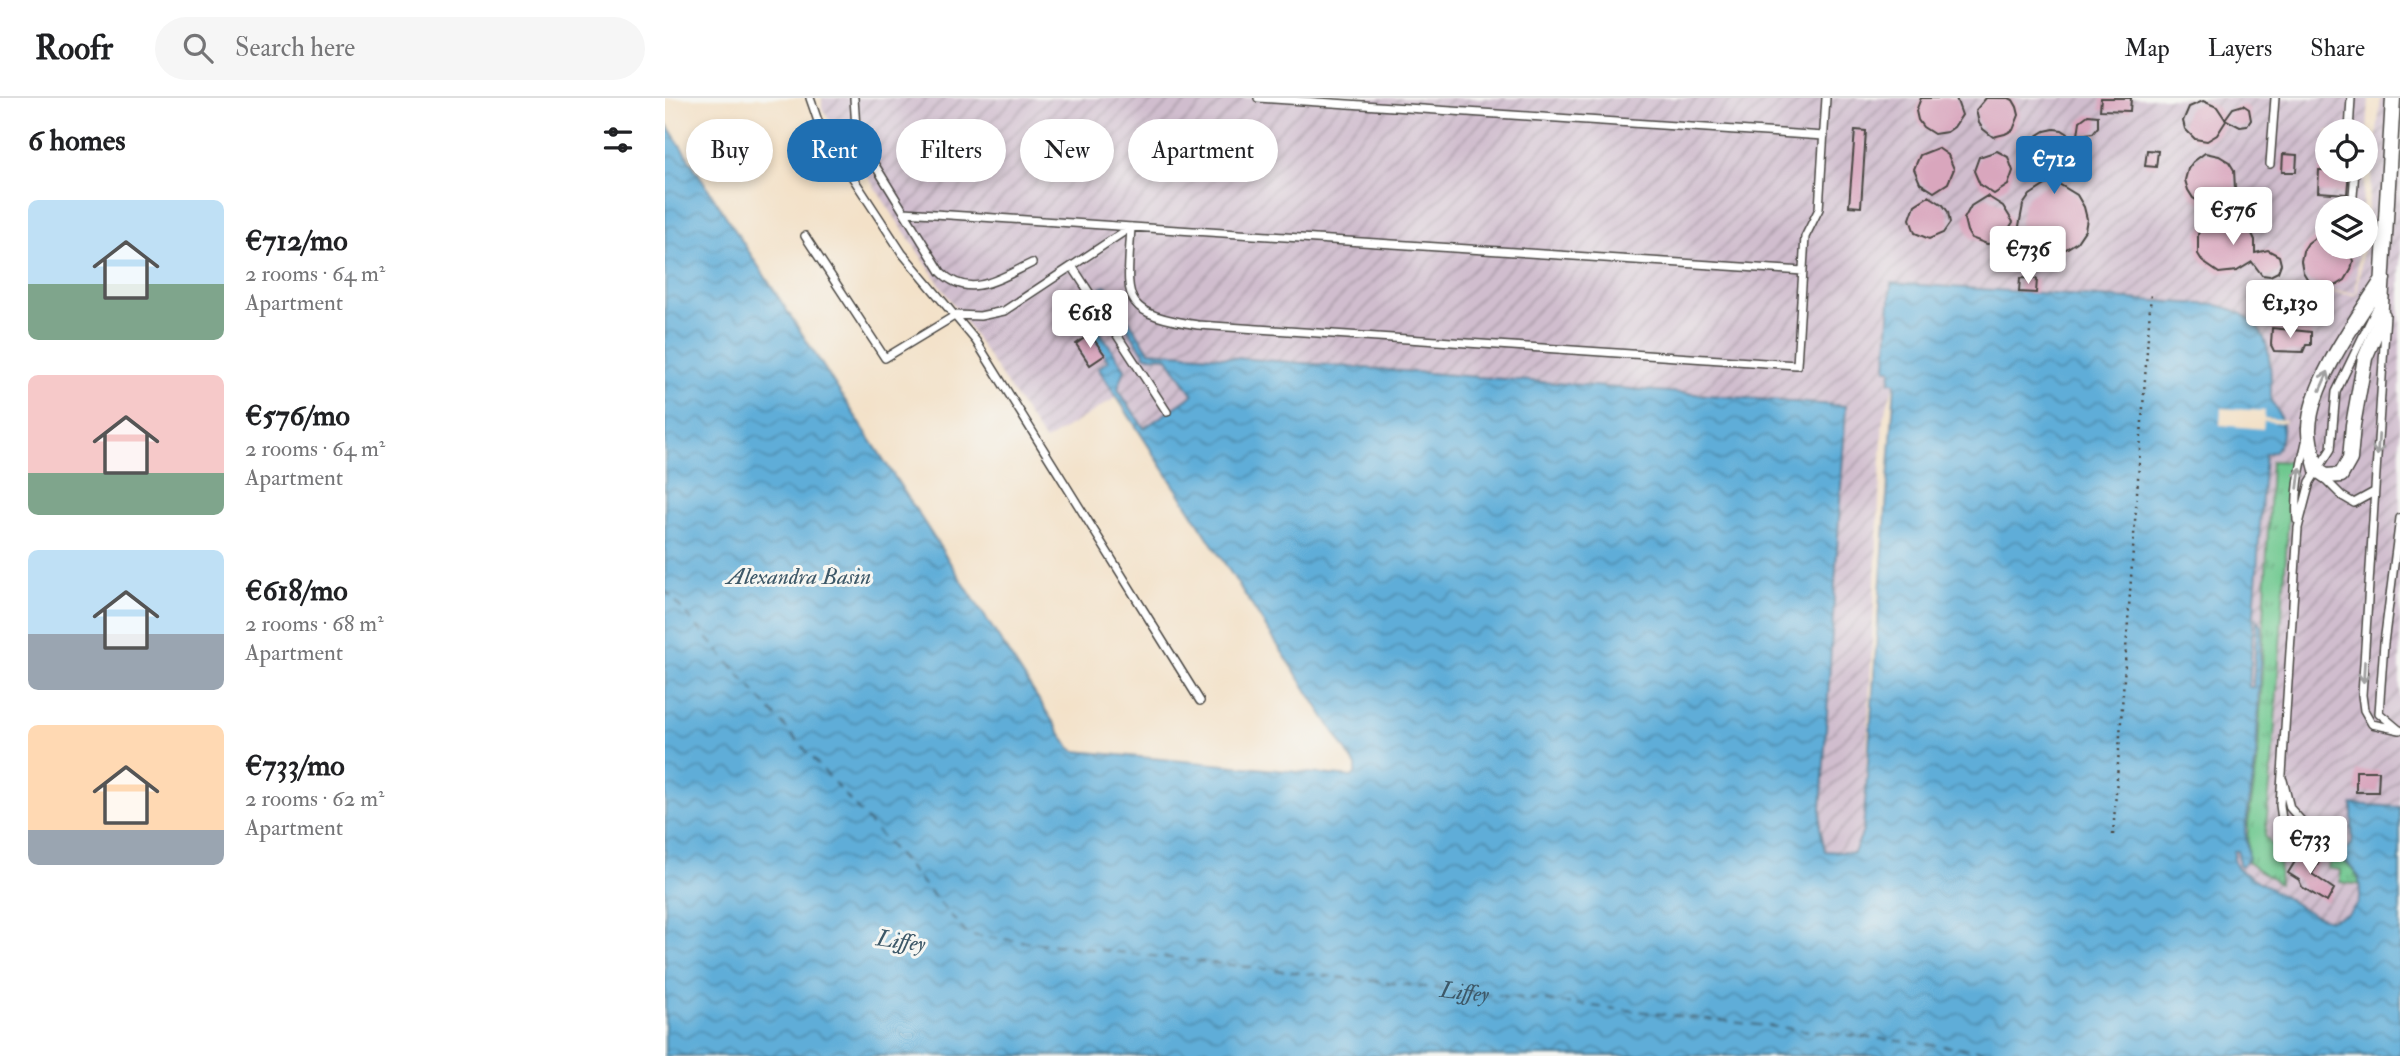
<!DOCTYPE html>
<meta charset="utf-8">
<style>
:root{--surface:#fff;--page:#f6f6f6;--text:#202124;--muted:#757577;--line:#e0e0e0;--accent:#1f6fb2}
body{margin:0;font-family:"IM FELL Double Pica",serif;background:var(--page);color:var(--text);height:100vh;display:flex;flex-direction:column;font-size:26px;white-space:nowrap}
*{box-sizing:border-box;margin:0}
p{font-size:23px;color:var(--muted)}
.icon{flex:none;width:38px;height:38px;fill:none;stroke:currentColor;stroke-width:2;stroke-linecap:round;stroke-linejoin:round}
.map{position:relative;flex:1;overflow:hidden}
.side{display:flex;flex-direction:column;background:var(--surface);width:665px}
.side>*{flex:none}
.hud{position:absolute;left:21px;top:21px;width:665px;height:63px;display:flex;gap:14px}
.controls{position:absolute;left:1650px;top:21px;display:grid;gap:14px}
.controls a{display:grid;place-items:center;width:63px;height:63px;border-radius:50%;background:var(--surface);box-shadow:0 4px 10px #0003;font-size:35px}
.price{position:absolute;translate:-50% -60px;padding:0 16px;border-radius:7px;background:#fff;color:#222;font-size:23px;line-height:46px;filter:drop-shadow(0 2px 4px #0008)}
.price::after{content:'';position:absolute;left:50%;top:42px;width:21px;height:16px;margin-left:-10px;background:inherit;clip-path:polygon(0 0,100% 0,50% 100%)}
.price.active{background:var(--accent);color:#fff}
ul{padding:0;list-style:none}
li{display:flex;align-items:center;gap:21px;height:175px;padding:0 28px}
li span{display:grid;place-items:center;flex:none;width:196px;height:140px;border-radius:10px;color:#555}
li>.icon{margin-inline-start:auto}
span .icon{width:84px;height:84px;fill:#fffc;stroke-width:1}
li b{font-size:30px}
h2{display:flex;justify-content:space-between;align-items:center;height:84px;padding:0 28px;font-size:30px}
.pill{padding:0 24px;border-radius:32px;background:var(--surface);box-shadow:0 4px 10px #0003;font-size:24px;line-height:63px}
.pill.active{background:var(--accent);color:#fff}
header{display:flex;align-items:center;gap:42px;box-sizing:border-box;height:98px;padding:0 35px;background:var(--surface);border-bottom:2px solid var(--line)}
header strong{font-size:33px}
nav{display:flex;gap:38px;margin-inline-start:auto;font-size:24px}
.search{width:490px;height:63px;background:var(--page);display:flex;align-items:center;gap:18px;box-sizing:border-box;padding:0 24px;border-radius:38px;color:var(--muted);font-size:26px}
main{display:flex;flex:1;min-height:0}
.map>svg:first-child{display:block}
</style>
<header>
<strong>Roofr</strong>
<div class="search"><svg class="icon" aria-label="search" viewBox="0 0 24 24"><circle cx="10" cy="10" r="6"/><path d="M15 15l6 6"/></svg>Search here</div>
<nav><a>Map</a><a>Layers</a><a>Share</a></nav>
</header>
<main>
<section class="side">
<h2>6 homes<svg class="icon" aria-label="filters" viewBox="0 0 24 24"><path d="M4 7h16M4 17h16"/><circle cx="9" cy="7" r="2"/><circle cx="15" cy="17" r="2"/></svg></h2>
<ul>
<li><span style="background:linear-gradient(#bfe0f5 60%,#7fa58c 0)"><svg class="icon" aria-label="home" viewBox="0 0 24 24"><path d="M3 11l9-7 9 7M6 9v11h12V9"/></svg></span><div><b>€712/mo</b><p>2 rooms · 64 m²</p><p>Apartment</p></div></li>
<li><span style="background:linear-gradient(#f6c9c9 70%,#7fa58c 0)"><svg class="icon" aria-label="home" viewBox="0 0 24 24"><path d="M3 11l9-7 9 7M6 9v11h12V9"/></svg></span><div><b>€576/mo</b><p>2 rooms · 64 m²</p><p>Apartment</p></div></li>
<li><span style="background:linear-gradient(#bfe0f5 60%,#9aa5b1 0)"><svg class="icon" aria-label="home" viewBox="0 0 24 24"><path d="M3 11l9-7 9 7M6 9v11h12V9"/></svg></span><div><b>€618/mo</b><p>2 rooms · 68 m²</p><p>Apartment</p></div></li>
<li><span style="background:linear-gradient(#ffd9b3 75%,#9aa5b1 0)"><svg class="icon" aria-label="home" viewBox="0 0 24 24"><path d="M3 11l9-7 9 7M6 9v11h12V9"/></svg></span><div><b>€733/mo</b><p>2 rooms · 62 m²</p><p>Apartment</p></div></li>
</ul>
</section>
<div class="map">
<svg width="1735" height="958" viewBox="0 0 1735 958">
<defs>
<pattern id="industrial-furrows" width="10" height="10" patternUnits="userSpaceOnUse" patternTransform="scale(1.75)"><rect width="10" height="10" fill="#d0bdce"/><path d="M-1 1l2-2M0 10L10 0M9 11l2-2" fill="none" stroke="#a99aa7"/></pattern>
<pattern id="grass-tufts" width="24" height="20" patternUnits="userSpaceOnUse" patternTransform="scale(1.75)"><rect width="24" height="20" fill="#6ec88f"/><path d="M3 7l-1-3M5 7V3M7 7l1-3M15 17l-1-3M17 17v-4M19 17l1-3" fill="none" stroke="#5ba375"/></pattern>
<pattern id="water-waves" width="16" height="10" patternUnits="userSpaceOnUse" patternTransform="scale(1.75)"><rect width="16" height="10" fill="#5fadd8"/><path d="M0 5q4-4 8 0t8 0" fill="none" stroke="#4f8daf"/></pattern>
</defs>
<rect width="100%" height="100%" fill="#f6f6f2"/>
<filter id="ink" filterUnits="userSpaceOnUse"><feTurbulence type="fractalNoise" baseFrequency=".0143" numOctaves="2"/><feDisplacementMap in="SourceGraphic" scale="14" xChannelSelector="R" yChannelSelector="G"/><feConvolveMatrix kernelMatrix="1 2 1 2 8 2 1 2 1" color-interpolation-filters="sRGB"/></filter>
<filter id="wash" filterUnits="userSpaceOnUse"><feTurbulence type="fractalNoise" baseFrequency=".00686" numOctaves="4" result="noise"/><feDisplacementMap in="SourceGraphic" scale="28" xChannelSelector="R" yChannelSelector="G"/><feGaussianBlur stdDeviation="1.57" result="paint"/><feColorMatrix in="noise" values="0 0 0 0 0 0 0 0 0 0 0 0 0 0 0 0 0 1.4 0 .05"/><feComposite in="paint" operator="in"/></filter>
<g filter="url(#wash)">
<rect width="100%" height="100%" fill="#f3e1c8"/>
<path fill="url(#industrial-furrows)" d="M157,0h1547l-3,51v-18h-39v39h38l-3,38h-35v39h32l-3,46 -118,-8 119,10 6,-48h3v-22l15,-127h19v709l-47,-2 1,66 7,14 -3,18 -5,6 -12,9 -19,1 -84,-50 -4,-7 4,-81 33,-423 -7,-20 -6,-9 -6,-8 -17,-10 -19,-6 -325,-22 -5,86h5l4,13 -12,36 -20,413 -9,22 -30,-2 -4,-24 26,-421 -698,-55 -2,5 21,1 26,38 -49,33 -26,-39 7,-20 -52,-62 35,54 -10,7 19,29 -72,44 -223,-332z"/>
<path fill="url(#grass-tufts)" stroke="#4c7a5d" stroke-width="2" d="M1606,363l21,1 -19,291 -8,84 15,18 -1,29 -32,-22 1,-38 10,-66z
M1670,755l19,18 7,14 -21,-3v-12l-13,-2z"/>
<path fill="url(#water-waves)" stroke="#456c82" stroke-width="2" d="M0,24l405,626 6,3 276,26 4,-5v-6l-258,-398 10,-7 -35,-54 7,-5 45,67 -7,20 26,39 49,-33 -26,-38 -21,-1 -45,-68 5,-2 43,65 697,55 -26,421 5,24 29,2 9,-22 32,-448 -5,-1 1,-13h-5l5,-86 325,22c56,11 55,49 55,96 12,14 16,34 4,50l-10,3 -16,233h4l4,-68 4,7v7l-5,125 -11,72 3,28 -6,9 -3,-2 -1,-14h-4v11l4,7 76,46 16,5 18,-6 10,-11 2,-8 -1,-18 -19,-23 12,-10v-40l48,3v249h-1735z"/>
<path fill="#f3e1c8" d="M1556,310l44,3 -1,7 21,2v3l-21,-2 -1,8 -43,-4z"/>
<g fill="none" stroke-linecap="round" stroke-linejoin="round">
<path stroke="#3d5868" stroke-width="2" stroke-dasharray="9 7" stroke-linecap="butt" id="s1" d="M0,492l303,345 1063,121"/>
</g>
<g id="blocks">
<path fill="#d9a6bd" d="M1256,0h35l6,17 -8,12 -7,5 -13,2 -11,-7 -5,-7 -2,-9z
M1321,0h23l4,2 4,7 2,8 -6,15 -8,4 -12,3 -10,-8 -4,-6 -3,-13z
M1436,0h30l-1,13 -30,-1z
M1538,3l14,6 8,12 8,-11 10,-3 6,4 2,11 -4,6 -7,1 -15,-8 1,2 -9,14 -10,6 -12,-2 -10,-10 -2,-8 6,-14z
M1423,17l10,1v11l-5,6 -15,2 2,-14z
M1389,31l8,1 14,9 2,14 -1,8 -6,9 -17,11 23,14 7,12 3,12 -2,11 -8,12 -11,7 -12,2 -13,-2 -11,-7 -11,-16 4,-21 7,-10 23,-15 -15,-10 -5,-7 -2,-10 2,-10 4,-7 8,-5z
M1190,32l11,1 -5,76 -12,-1z
M1273,50l10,7 6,14 -6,14 -14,9 -14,-9 -6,-14 6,-14z
M1482,52l11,1 -2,16 -11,-1z
M1332,53l11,6 5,14 -5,14 -14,9 -14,-9 -6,-14 5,-14z
M1540,55l14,3 10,6 5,8 1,19 -6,9 -13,8 -15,-3 -8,-5 -5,-8 -3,-10 3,-11 5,-7z
M1618,56l14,1 -1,17h-14z
M1654,72h30l-2,24 -29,-2z
M1264,98l14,9 5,7 2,11 -7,10 -14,6 -14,-6 -5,-14 5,-14z
M1322,98l16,10 10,16 -10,16 -7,5 -9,1 -16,-6 -4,-7 -3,-12 7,-13z
M1554,114l20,6 8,5 8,17v13l13,-3 11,6 2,8 -3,8 -8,4 -8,-1 -10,-13 -15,9 -18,2 -16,-11 -5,-8v-20l5,-8z
M1662,137v12h21l5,14 -2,9 -6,10 -8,5 -10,2 -10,-2 -9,-5 -5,-8 -2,-11 2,-10 5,-8 8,-6z
M1355,180l17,1 -1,14 -17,-1z
M1607,230l39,4v13h-5l-3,7 -29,-1 -3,-6z
M425,236l15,21 -15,10 -14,-21z
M1691,673h23l-1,21h-22z
M1637,752l19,9 -9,15 22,15 -7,13 -25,-15 -3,-7 -11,-7z"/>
</g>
</g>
<g filter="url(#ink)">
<use href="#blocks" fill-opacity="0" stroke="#494643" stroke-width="2"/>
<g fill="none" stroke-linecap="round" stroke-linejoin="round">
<defs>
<path id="service" d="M145,0l9,26 15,25 68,104 74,88 224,360
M189,0l2,30 9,21 76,123c29,29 61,5 91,-9
M593,0l566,38
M1684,33l2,-33
M1605,66l5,-66
M1688,98l2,-26
M239,114l899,59
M466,129c-4,73 -13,86 67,98l599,40 8,-128 14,-28 7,-111
M140,138l80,122 71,-43 24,1 24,-5 127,-84
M407,168l95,146
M1721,216l-24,381 2,15 8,14 28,6
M1659,380l18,18 12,7 20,-11
M1632,422c-2,-26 3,-52 9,-78
M1733,631l-19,-16 5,-70 16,-125
M1618,682l7,28 17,19v8l-8,5 -10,-1 -6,-12 -3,-22 18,-277 12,-46 21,-33 5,-57 41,-85"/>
<path id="minor" d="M1718,181c-25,39 -72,102 -74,149 -1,13 5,29 8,42l9,6 15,-1 9,-16 3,-34 12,-67 15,-35 13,-225"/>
</defs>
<use href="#service" stroke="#494643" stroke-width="10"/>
<use href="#minor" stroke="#494643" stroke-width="17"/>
<path stroke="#494643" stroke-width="2.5" stroke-dasharray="2 5" stroke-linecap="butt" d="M1448,737l38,-542"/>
<use href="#service" stroke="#fff" stroke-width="7"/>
<use href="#minor" stroke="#fff" stroke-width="14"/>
</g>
<defs><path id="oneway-shaft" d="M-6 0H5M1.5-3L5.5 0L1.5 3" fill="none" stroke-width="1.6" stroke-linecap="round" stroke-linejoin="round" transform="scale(1.75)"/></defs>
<g stroke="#a0a0a0">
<use href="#oneway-shaft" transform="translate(1659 283) rotate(-66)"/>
<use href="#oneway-shaft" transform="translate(1713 347) rotate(94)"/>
<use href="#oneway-shaft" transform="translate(1634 380) rotate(-83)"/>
<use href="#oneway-shaft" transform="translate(1699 574) rotate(93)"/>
</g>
</g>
<g text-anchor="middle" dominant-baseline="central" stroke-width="6" stroke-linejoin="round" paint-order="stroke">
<g font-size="23" font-style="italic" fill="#3d5868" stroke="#f6f6f2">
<text x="134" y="478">Alexandra Basin</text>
<text transform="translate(236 843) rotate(8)">Liffey</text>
<text stroke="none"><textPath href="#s1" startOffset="959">Liffey</textPath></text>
</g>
</g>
</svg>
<div class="controls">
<a><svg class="icon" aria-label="locate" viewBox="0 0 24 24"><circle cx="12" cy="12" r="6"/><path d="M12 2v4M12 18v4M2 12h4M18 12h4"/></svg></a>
<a><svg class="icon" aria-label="layers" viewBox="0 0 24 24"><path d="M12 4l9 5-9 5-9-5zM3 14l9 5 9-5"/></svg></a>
</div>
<b class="price active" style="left:1389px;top:98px">€712</b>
<b class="price" style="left:1568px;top:149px">€576</b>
<b class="price" style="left:1363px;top:188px">€736</b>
<b class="price" style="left:1625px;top:242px">€1,130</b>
<b class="price" style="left:425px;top:252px">€618</b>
<b class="price" style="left:1645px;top:778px">€733</b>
<div class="hud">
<a class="pill">Buy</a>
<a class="pill active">Rent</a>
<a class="pill">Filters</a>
<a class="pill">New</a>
<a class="pill">Apartment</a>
</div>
</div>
</main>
